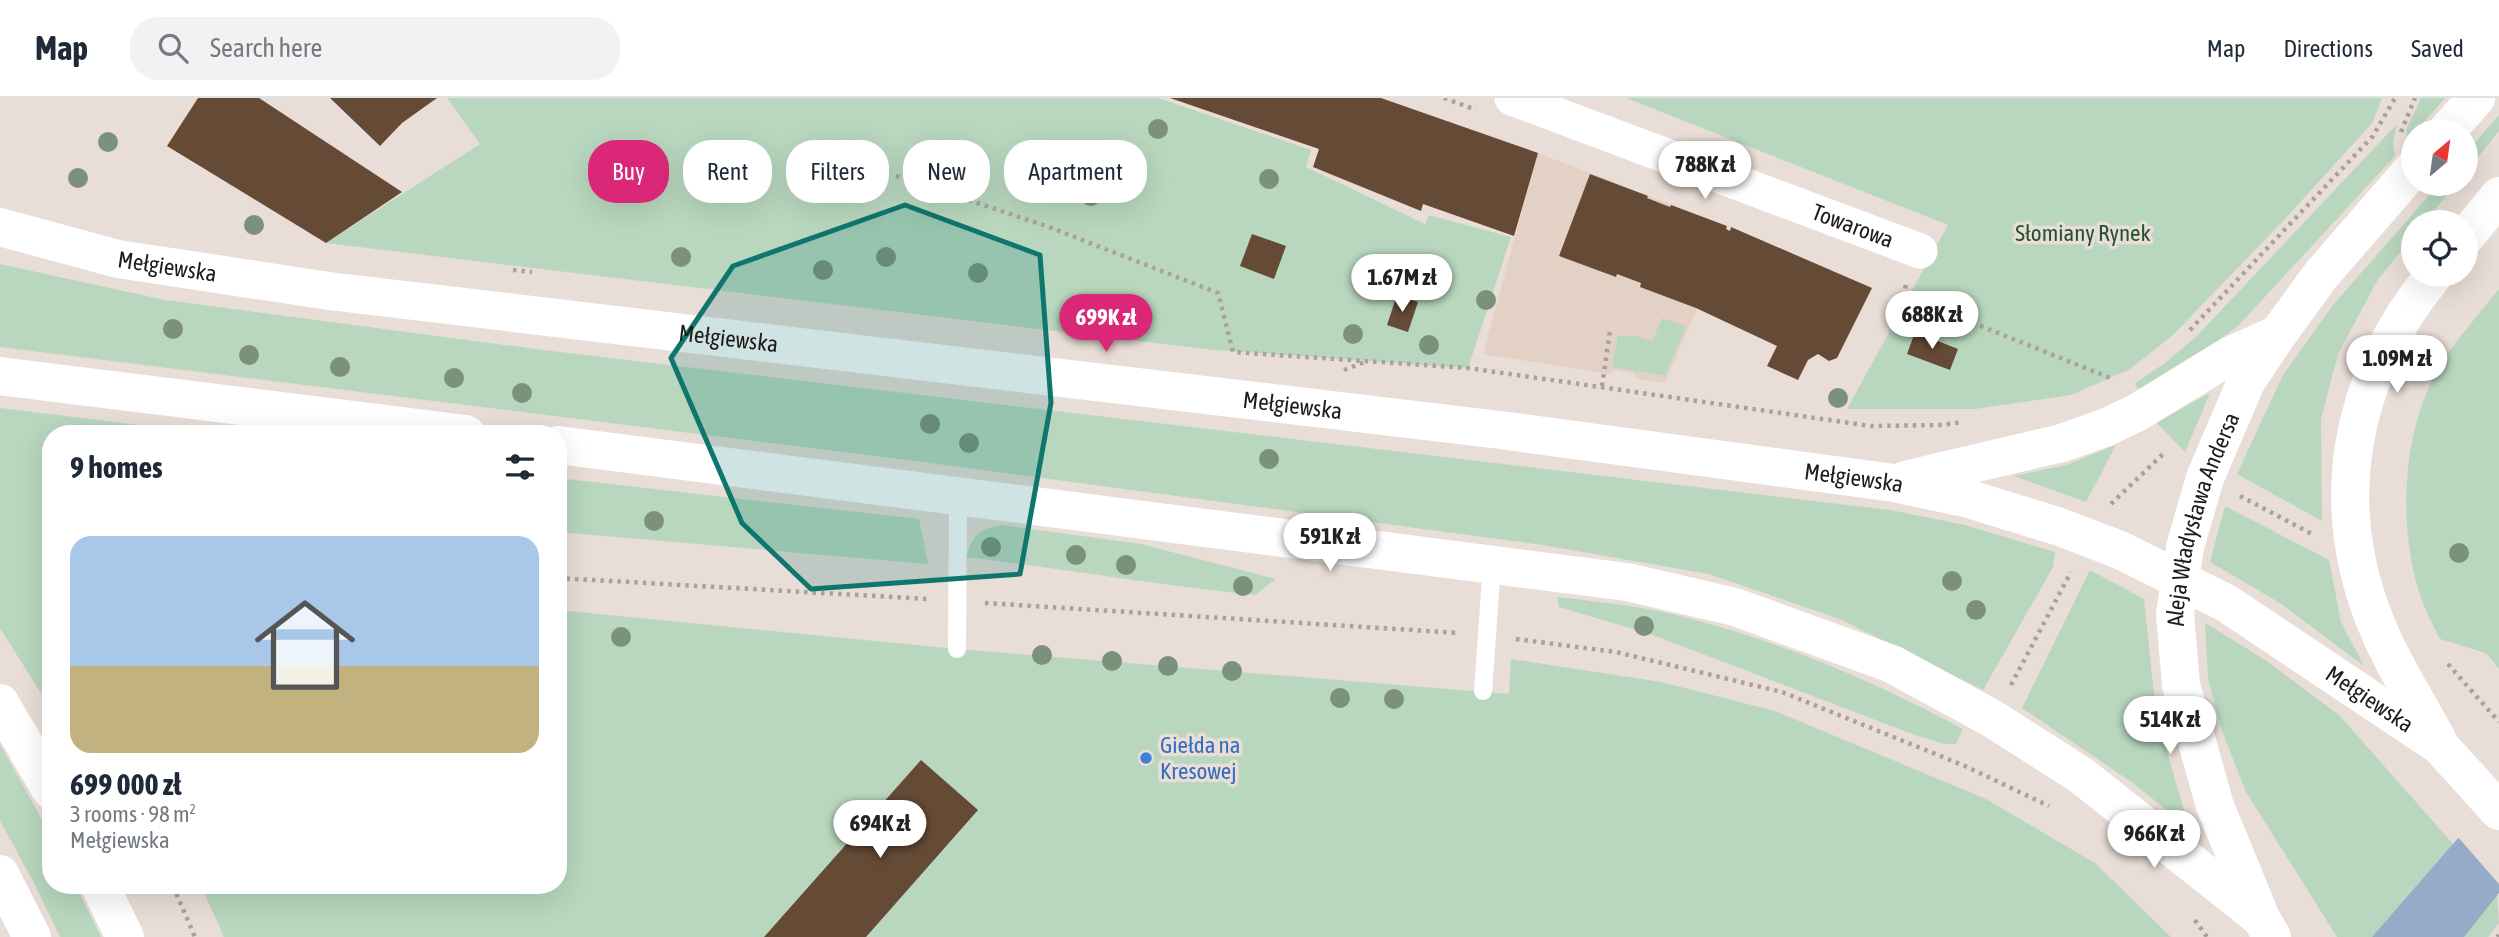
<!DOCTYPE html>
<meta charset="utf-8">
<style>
:root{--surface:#fff;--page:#f2f2f3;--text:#1f2937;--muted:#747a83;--line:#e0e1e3;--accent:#db2777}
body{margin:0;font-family:"Asap Condensed",sans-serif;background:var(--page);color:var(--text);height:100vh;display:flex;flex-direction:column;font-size:26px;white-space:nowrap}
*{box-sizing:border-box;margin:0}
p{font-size:23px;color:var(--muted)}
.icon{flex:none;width:38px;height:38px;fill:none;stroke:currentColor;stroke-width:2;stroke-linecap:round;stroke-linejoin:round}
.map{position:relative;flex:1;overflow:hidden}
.panel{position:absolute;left:42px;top:327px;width:525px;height:469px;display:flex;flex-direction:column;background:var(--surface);border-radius:28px;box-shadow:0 7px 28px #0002}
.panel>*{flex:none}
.guide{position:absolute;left:588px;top:42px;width:665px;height:63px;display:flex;gap:14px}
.needle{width:46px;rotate:29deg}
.fabs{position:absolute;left:2401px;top:21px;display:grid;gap:14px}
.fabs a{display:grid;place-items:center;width:77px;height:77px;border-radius:50%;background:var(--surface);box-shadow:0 7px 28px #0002;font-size:35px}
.price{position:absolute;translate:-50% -60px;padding:0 16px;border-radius:24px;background:#fff;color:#222;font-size:23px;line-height:46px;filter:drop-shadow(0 2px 4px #0008)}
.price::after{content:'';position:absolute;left:50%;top:42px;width:21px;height:16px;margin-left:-10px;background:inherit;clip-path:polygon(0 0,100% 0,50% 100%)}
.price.on{background:var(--accent);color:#fff}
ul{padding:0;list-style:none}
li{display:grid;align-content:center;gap:14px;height:371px;padding:0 28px}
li+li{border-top:2px solid var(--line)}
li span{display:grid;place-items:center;height:217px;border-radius:21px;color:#555}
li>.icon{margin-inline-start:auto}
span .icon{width:126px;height:126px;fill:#fffc;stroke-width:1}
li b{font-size:30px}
h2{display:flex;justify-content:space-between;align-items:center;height:84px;padding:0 28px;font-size:30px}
.chip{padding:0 24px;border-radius:28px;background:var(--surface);box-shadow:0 7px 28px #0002;font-size:24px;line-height:63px}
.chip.on{background:var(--accent);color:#fff}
header{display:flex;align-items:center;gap:42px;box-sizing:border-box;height:98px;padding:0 35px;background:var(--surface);border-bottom:2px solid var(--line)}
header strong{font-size:33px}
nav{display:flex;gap:38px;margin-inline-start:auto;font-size:24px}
.search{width:490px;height:63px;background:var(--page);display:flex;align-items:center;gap:18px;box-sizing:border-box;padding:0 24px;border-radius:28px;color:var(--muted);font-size:26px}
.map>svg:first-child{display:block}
</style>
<header>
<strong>Map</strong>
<div class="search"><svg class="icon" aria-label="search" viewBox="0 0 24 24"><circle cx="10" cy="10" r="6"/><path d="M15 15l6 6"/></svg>Search here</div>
<nav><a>Map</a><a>Directions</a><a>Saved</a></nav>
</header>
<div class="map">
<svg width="2499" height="839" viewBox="0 0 2499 839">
<rect width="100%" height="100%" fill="#e9ded7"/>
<path fill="#e2d1c4" d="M1538,55l189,73v3l3,2 -65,152 -30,-5v-5l-22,-3 -2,4 -128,-20z"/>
<path fill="#b8d7be" d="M447,0h711l153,52 -5,17 119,57 4,-9 82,22 -43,131 -254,-18 -888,-107 154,-99z
M1626,0h756l-9,24 -90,99 -111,115 -42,33 -59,26 -96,14h-128l101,-184z
M2421,0h24l-29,33h-3v4l-7,9 1,-16z
M2499,17v16l-33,41v-19z
M2397,26l-4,18 2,14 -156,169 -48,36 -52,32 -4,-10 30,-20 30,-25z
M2439,86h17l-31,38h-12v14l-36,45 -39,73 -17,65 1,102 -85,-47 46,-99 50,-70z
M0,166l165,36 378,50 1347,160 75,15 90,27 -2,15 -70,123 -141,-70 -133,-46 -173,-30 -621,-83 -915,-114z
M2499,191v380l-13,-16 -46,-14c-7,-14 -15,-29 -20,-44 -23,-70 -18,-171 23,-234 16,-25 37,-48 56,-72z
M1662,220l24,8 -21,50 -53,-9 6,-31h19l15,6z
M2210,295l-25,59 -29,-30z
M0,310l212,26h-161v275l-51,-81z
M2116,347l-30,57 -72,-26 52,-11z
M558,380l361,41 9,45 -370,-32z
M2225,408l104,54 12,62 23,44 -84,-63 -70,-41z
M1002,427l139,19 135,35 -21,16c-97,-10 -192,-26 -289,-38 8,-23 12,-28 36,-32z
M2090,472l54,29 12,114 33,115 -56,-45 -111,-75z
M1557,499c43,5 86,9 127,20 98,25 191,65 279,112l-7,15h-12l-32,-10 -262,-100 -91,-27z
M558,512l399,39 552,45 2,-35 150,23 114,29 211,88 109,64 76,74h-1947l-23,-51h357z
M2205,525l59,36 75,56 115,130 -82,92h-35l-91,-145 -24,-61 -14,-52z
M0,646l51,92v50h25l25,51h-41l-26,-54 -34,-62z
M2497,796l2,29 -11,14h-24z"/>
<path fill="#95abc7" d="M2499,693v102l-35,44h-92z"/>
<path fill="#e9ded7" d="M2499,689v97l-42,-48z"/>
<path fill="#654a36" d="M198,0h61l143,94 -76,51 -159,-97z
M330,0h107l-35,25 -22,23z
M1170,0h211l157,55 -24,83 -91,-32 -2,7 -108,-44 6,-18z
M1590,76l58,22 -1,2 23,9 1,-2 56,21 -1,3 4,2 1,-4 141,61 -35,70 -8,3 -11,-7 -10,6 -10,20 -31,-14 10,-20 -81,-38 -56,-21 1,-4 -24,-9 -1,3 -57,-21z
M1252,136l34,12 -12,33 -34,-13z
M1397,197l21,7 -10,30 -21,-7z
M1915,234l43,17 -8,21 -43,-16z
M921,662l57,50 -112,127h-102z"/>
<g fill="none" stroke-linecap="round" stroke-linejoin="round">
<path stroke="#aaa19c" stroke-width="4.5" stroke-dasharray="3.5 5" stroke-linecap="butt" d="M1444,0l32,12
M2401,34l14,-34
M896,78l153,51 169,66 15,59 235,16 403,58 72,-1 18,-3
M513,172l19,2
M1906,187l-3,10 210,84
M2190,232l183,-194 22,-38
M1344,272l21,-8
M1602,288l8,-55
M2240,398l72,38
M2111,406l52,-50
M558,480l370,21
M985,505l474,30
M1516,541l100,13 166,40 183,74 84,40
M2448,566l51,58
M2011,587l60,-113
M173,788l22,51
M2195,822l12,17
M2497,839l2,-2"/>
<path stroke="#fff" stroke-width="18" d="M957,551l1,-154
M1483,593l9,-127"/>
<path stroke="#fff" stroke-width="35" id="s1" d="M1512,0l408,153"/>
<g stroke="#fff" stroke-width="38">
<path d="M2447,33l29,-33"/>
<path id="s2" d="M0,129l118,32 211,32 1171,139 394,53 75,16 91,28 60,23 106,53 214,143 59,65"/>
<path d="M2466,138l33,-40"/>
<path d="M2434,177c-86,104 -109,232 -54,358 16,37 39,72 58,108"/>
<path d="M0,278l466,58"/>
<path d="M558,347l1069,137 108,25 157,57 101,55 89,57 179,142 11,19"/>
<path d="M1905,382l157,-37 45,-16 31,-15 93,-57 47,-21"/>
<path id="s3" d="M2259,815l-44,-107 -34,-121 -6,-71 10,-67 20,-69 41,-96 32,-48 43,-59 92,-106"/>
</g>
<path stroke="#fff" stroke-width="38" d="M0,605l51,87
M0,776l32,63
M100,788l25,51"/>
</g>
<g fill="#7c917b">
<circle cx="1158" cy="31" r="10"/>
<circle cx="108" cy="44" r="10"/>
<circle cx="78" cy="80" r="10"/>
<circle cx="1269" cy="81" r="10"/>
<circle cx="1091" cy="98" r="10"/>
<circle cx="254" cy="127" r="10"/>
<circle cx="681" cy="159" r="10"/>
<circle cx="886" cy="159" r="10"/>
<circle cx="823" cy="172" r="10"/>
<circle cx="978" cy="175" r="10"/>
<circle cx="1486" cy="202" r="10"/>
<circle cx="1080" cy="215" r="10"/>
<circle cx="173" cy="231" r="10"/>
<circle cx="1353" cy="236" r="10"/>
<circle cx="1429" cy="247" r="10"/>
<circle cx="249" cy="257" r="10"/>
<circle cx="340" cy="269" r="10"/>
<circle cx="454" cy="280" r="10"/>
<circle cx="522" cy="295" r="10"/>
<circle cx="1838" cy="300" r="10"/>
<circle cx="930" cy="326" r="10"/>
<circle cx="969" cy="345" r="10"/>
<circle cx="1269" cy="361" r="10"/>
<circle cx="654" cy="423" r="10"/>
<circle cx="991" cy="449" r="10"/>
<circle cx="2459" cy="455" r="10"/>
<circle cx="1076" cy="457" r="10"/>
<circle cx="1126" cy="467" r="10"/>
<circle cx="1952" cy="483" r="10"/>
<circle cx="1243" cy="488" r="10"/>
<circle cx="1976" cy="512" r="10"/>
<circle cx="1644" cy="528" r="10"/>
<circle cx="621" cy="539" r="10"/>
<circle cx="1042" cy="557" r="10"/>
<circle cx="1112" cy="563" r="10"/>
<circle cx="1168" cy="568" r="10"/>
<circle cx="1232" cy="573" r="10"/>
<circle cx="1340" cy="600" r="10"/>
<circle cx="1394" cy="601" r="10"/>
</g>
<path fill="#0f766e" fill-opacity="0.2" stroke="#0f766e" stroke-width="5" stroke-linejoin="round" d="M905,107l135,50 11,148 -31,171 -209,15 -69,-66 -71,-165 62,-92z"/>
<circle fill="#3f7fe0" stroke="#e9ded7" stroke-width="2.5" cx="1146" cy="660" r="7"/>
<g text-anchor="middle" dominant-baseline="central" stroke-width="7" stroke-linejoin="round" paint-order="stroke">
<g font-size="23" fill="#1f1b19" stroke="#e9ded7">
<text stroke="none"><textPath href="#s1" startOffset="364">Towarowa</textPath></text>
<text stroke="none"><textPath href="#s2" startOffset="172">Mełgiewska</textPath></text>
<text stroke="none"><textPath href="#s2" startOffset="738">Mełgiewska</textPath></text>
<text stroke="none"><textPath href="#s2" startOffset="1306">Mełgiewska</textPath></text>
<text stroke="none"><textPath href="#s2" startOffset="1872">Mełgiewska</textPath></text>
<text stroke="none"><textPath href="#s3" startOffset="411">Aleja Władysława Andersa</textPath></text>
<text stroke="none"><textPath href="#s2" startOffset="2440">Mełgiewska</textPath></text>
</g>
<g font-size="23" fill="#22522f" stroke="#e9ded7">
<text x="2083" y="135">Słomiany Rynek</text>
</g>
<g font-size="23" fill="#366cbe" stroke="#e9ded7" text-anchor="start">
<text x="1160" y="647">Giełda na<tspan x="1160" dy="26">Kresowej</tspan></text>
</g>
</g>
</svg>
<div class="fabs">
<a><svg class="needle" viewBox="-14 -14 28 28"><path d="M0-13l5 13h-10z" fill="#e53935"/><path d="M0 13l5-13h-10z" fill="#747a83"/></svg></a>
<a><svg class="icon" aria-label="locate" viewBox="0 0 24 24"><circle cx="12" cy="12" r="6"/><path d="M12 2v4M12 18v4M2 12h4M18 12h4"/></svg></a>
</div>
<b class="price" style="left:1705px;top:103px">788K zł</b>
<b class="price" style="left:1402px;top:216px">1.67M zł</b>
<b class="price" style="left:1932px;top:253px">688K zł</b>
<b class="price on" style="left:1106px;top:256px">699K zł</b>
<b class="price" style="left:2397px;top:297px">1.09M zł</b>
<b class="price" style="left:1330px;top:475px">591K zł</b>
<b class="price" style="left:2170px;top:658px">514K zł</b>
<b class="price" style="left:880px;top:762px">694K zł</b>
<b class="price" style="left:2154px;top:772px">966K zł</b>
<div class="guide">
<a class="chip on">Buy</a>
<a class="chip">Rent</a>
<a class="chip">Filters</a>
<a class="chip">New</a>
<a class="chip">Apartment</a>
</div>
<section class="panel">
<h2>9 homes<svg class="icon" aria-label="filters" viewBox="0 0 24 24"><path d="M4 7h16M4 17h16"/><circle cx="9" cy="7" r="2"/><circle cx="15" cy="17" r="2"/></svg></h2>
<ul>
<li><span style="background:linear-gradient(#a9c7e8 60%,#c2b280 0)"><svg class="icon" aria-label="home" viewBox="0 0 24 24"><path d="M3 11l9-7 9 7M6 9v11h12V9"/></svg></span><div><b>699 000 zł</b><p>3 rooms · 98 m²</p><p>Mełgiewska</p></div></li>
</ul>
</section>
</div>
